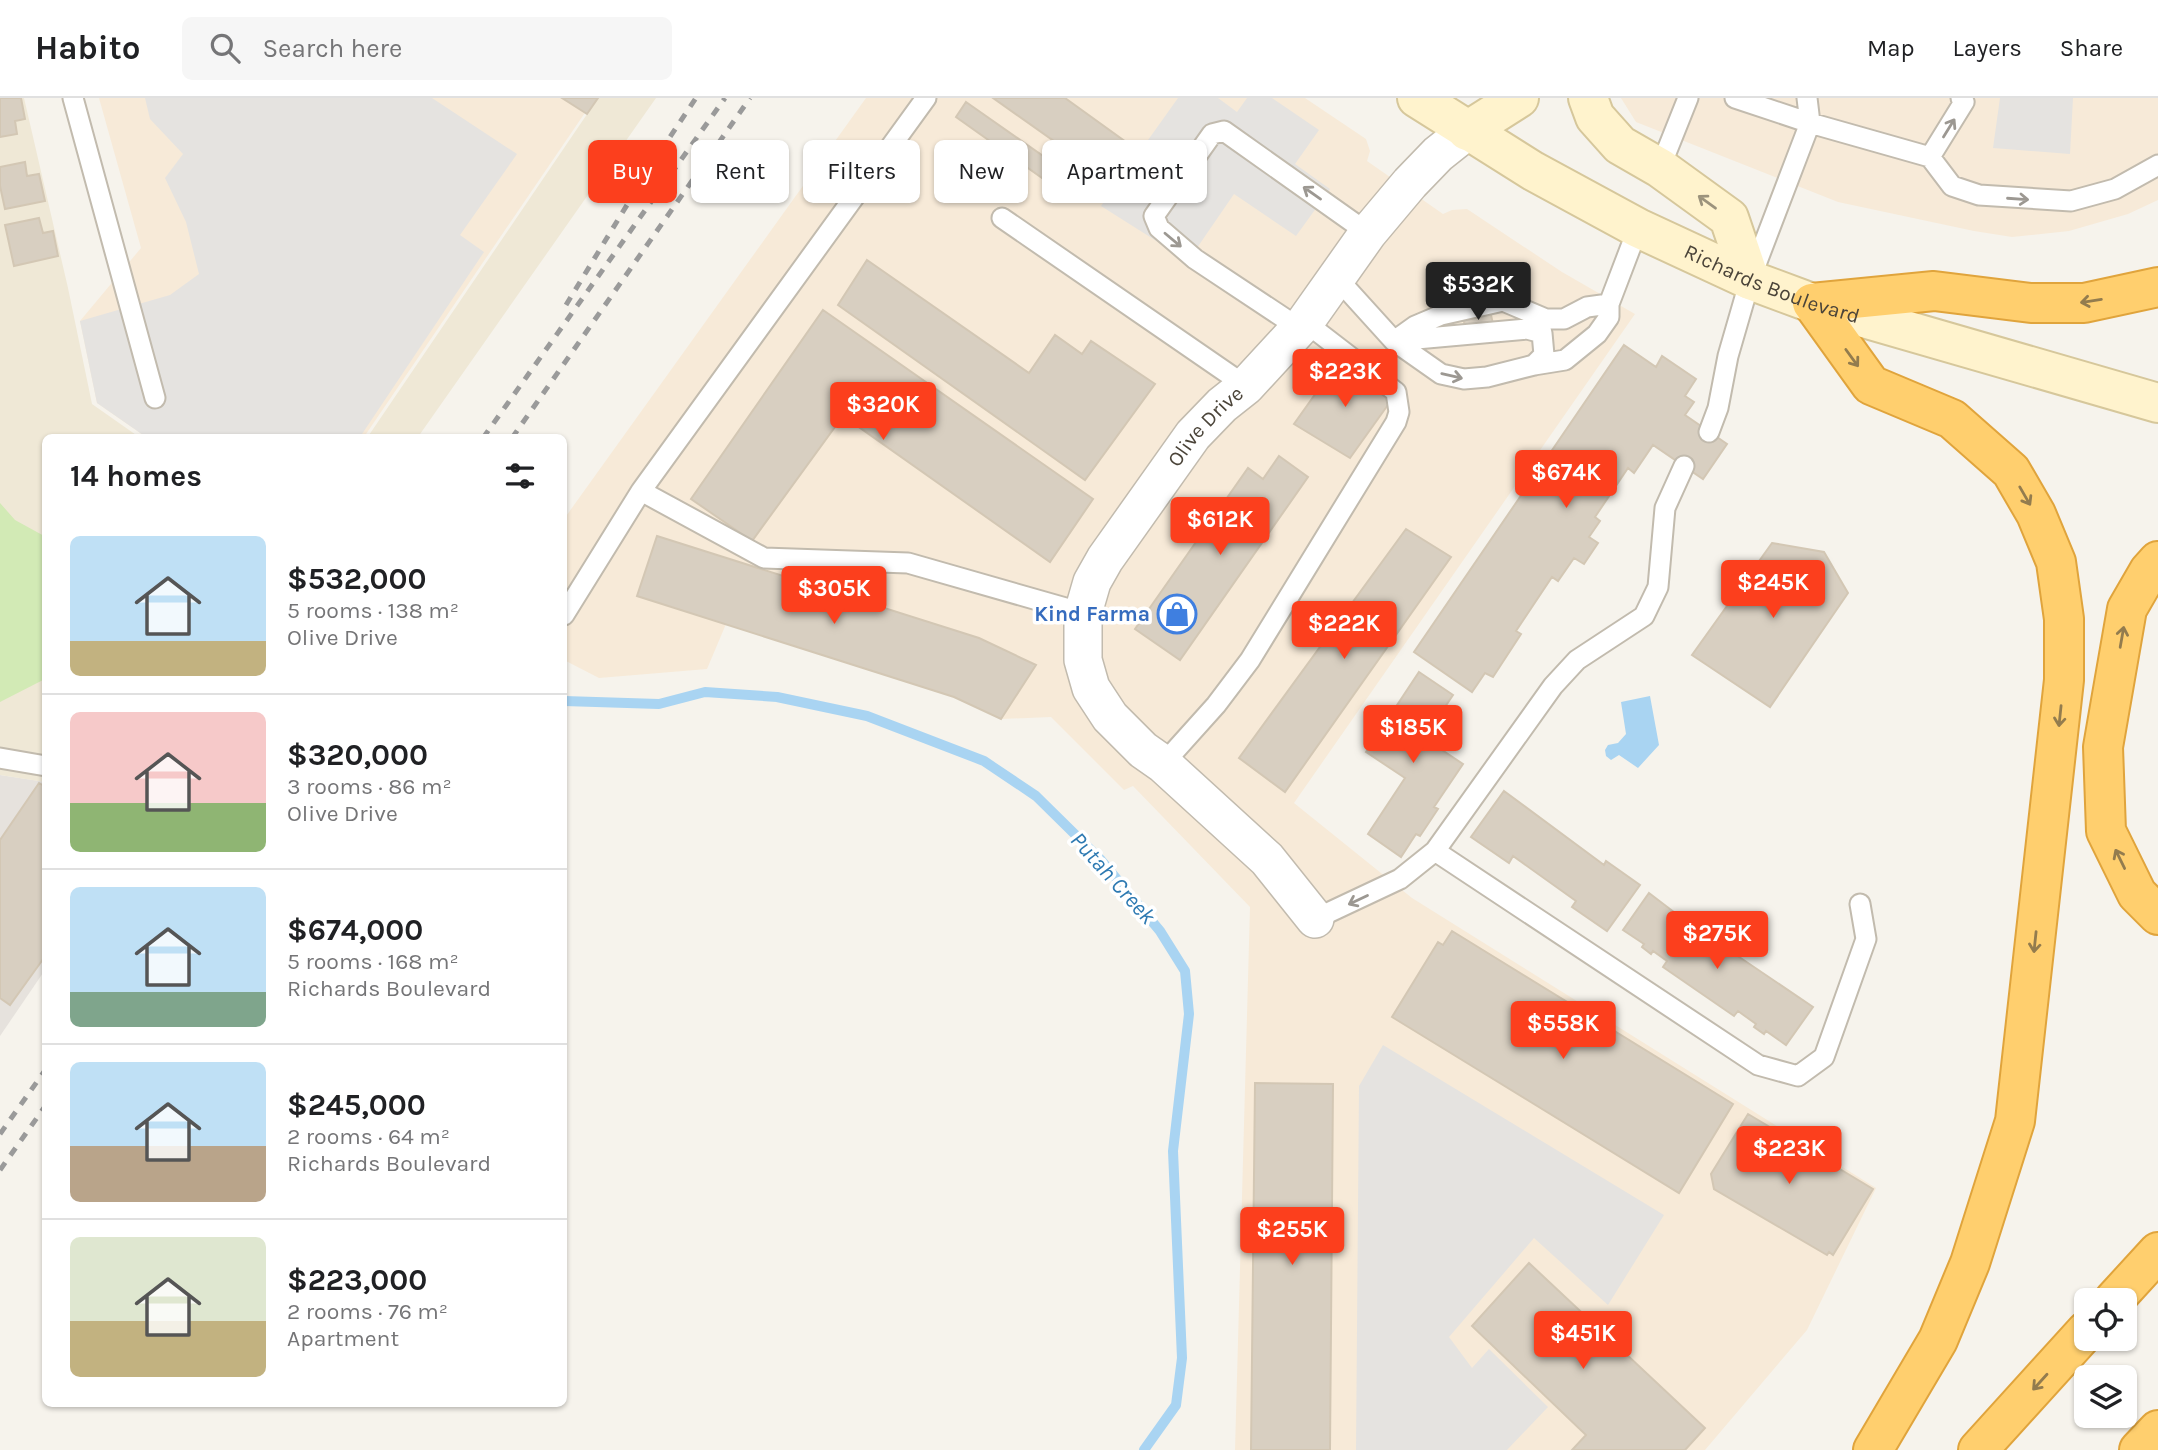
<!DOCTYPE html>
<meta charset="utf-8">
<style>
:root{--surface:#fff;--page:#f6f6f6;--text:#202124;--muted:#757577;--line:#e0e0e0;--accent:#fc3f1d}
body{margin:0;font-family:Karla,sans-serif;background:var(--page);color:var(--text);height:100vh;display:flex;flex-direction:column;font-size:26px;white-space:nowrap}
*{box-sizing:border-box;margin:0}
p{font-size:23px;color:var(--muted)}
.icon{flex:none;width:38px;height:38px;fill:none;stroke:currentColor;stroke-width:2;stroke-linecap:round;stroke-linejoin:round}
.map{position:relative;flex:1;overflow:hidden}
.side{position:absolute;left:42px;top:336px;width:525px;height:973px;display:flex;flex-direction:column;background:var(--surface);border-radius:10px;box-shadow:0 2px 5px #0004}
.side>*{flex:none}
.hud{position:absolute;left:588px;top:42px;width:665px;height:63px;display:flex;gap:14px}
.controls{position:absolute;left:2074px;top:1190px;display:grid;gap:14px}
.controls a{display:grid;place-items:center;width:63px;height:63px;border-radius:10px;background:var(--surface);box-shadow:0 2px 5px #0004;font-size:35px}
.price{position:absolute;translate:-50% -60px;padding:0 16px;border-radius:7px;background:var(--accent);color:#fff;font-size:23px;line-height:46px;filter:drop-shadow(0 2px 4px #0008)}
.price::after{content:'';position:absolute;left:50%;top:42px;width:21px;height:16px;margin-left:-10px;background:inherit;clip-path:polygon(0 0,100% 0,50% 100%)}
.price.on{background:#222;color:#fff}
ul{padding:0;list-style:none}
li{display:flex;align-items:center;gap:21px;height:175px;padding:0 28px}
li+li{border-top:2px solid var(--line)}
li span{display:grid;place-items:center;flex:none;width:196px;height:140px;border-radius:10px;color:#555}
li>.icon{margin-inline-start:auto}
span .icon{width:84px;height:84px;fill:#fffc;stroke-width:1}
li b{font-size:30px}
h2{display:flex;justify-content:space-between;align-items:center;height:84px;padding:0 28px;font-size:30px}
.pill{padding:0 24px;border-radius:10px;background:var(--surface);box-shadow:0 2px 5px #0004;font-size:24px;line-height:63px}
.pill.on{background:var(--accent);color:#fff}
header{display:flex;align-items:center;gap:42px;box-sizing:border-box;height:98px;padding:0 35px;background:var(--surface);border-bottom:2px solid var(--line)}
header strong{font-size:33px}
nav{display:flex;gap:38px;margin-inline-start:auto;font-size:24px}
.search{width:490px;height:63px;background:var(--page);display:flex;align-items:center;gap:18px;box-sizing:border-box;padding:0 24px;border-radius:10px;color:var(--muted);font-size:26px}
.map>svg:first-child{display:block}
</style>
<header>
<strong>Habito</strong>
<div class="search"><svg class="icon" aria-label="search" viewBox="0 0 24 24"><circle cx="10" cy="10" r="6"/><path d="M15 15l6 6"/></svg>Search here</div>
<nav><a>Map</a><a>Layers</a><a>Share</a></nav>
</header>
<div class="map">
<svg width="2158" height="1352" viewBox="0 0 2158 1352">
<rect width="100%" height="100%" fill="#f6f3ec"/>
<path fill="#f7ead8" d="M99,0h496l-231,339h-218l-49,-34 -17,-82 61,-73z
M866,0h439l61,41 4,12 -3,10 76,53 9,-4 15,-1 95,63 73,42 -341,489 118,95 464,290 -69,142 -102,120h-470l15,-543 -117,-121 -9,4 -73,-73 -50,2 -47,-22 -228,-73 -19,45 -108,9 -35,-18v-141z
M1621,0h537v102l-30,14 -59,17 -57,6 -38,-6 -136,-29 -202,-80z"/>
<path fill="#e6e2dd" d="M0,677l46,7 -1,188 -45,66z"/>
<path fill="#efe8d6" d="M0,0h24l44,190 24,116 47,33 -93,1 -1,344 -45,-7z
M598,0h58l-238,339 -51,1z"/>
<path fill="#d2eab5" d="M0,405l15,17 31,17 -1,142 -45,23z"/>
<path fill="#e5e3e0" d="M145,0h287l85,56 -57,81 24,17 -124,185h-214l-49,-34 -17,-82 90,-26 29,-21 -13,-52 -21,-44 18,-24 -33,-35z
M1178,0h40l19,14 10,-14h25l47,32 -24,34 35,25 -34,47 -62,-42 -46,67 -87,-55z
M2000,0h73l-3,56 -77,-6z
M1383,947l281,170 -56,90 -74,-67 -85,99 23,31 17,-19 59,58 -41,43h-151l3,-364z"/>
<path fill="#a9d4f2" d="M1650,598l9,49 -21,23 -19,-13 -8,5 -5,-4 -1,-6 3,-5 10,-2 8,-9 -5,-32z"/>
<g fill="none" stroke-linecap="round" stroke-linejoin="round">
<path stroke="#a9d4f2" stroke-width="10" d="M564,603l95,3 46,-12 72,5 90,19 117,45 52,35 64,63 60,72 25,40 4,43 -16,137 9,207 -6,47 -32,45"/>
</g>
<path fill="#d8cfc1" stroke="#d3c7b4" stroke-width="2" d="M0,0h21l4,21 -10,2 2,13 -17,3z
M562,0h36l-11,16z
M993,0h72l61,44 -24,33z
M966,4l97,68 -11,15 -96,-68z
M25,64l2,14 12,-2 6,27 -40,8 -5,-23v-19z
M39,120l4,15 10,-2 5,25 -44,10 -9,-41z
M867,162l162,113 26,-38 27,19 9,-13 64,43 -70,96 -247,-175z
M823,212l270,189 -43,63 -207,-146 -91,125 -61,-42z
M1490,213l4,17 -28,4 -3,-16z
M1624,247l32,22 6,-11 34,23 -11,17 9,6 -9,13 42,29 -24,35 -50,-34 -19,28 -6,-5 -33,49 5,4 -11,16 9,6 -14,21 -10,-6 -16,23 -6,-4 -36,54 5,3 -28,43 -8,-4 -13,19 -58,-40z
M1341,260l49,34v10l-40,56 -56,-34z
M1279,358l29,21 -128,183 -45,-31 113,-161 15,11z
M1406,431l45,28 -166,235 -46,-34z
M657,438l322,102 57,27 -35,54 -47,-22 -317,-101z
M1772,445l52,9 24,41 -78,114 -78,-52z
M1419,574l34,23 -29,43 39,26 -29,43 4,2 -18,27 -4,-2 -15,23 -33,-23 37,-56 -39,-26z
M39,685l7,4v168l-36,50 -10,-7v-158z
M1504,693l100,74 2,-4 34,24 -33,46 -35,-24 4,-6 -63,-45 -4,7 -38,-26z
M1649,795l34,26 130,88 -27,38 -20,-14 -2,3 -10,-7 2,-3 -18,-13 -4,5 -71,-49 4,-6 -14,-10 -2,3 -9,-7 2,-3 -21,-14z
M1452,833l281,173 -54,89 -287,-176 46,-75 5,3z
M1255,985l78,1 -3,366h-79z
M1748,1016l125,75 -40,66 -4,-3 -2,3 -113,-66 -3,-15z
M1529,1165l176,165 -20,22h-113l14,-15 -114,-109z"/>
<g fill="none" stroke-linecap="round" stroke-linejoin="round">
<defs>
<path id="lane" d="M73,0l82,300
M1735,0l75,25 -3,-25
M1930,59l34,-55 -3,-4
M1660,70l28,-70
M1002,120l244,168
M1336,179l58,64 47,33 23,5 23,-2 47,-12 31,-5 32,-26 12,-17v-13l29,-76
M1299,230l-104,-69 -36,-31 -5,-12 58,-82 12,-3 144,102
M1394,243l21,-15 26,-11 62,-14 43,18h18l23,-12 22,-3
M1394,243l133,-12 15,4 2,22 -10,10
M1709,334l9,-24 10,-52 22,-76 60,-157 120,34 22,29 27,9 92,6 44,-12 43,-24
M641,393l285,-393
M564,517l77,-124 123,67 144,5 175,50
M0,660l46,8
M1163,666l53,-59 34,-45 146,-238 3,-10 -3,-20 -91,-70
M1435,753l323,214 40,11 26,-19 42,-118 -6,-35
M1315,821l85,-40 35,-28 118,-165 24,-26 67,-44 14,-29 7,-79 19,-42"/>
<g id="street">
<path id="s1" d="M1315,821l-48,-60 -104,-95 -20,-14 -33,-33 -19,-29 -8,-28v-47l9,-31 13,-23 88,-124 29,-30 24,-19 59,-64 63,-89 42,-50 28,-29 29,-23"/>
</g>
<g id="secondary">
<path id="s2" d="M1417,0l116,73 105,57 112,52 62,23 346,100"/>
<path d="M1588,0l7,19 25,28 40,23 69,50 21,62"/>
<path d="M1467,33l52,-33"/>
</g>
<path id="highway" d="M1812,205l59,82 81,34 59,52 25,43 20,48 8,57v61l-49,441 -45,142 -32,77 -65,110
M1812,205l122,-12 97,12h53l74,-16
M2158,463l-9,10 -22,38 -24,138 3,84 31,63 21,21
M2114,1202l44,-48
M1978,1352l108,-119
M2139,1352l19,-20"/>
</defs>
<use href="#lane" stroke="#c2bbae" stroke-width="23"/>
<use href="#street" stroke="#c2bbae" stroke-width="40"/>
<use href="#secondary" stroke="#d6c79b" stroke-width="42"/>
<use href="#highway" stroke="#e0a43c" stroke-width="42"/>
<use href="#lane" stroke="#fff" stroke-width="19"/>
<use href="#street" stroke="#fff" stroke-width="37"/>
<use href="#secondary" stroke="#fff3cd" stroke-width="38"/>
<use href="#highway" stroke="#ffcf6e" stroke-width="38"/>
<path stroke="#9a9a9a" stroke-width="5" stroke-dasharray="9 9" stroke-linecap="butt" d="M566,207l86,-141 44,-66
M483,340l242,-340
M512,340l238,-340
M0,1036l46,-65
M0,1072l46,-65"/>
</g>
<defs><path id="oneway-shaft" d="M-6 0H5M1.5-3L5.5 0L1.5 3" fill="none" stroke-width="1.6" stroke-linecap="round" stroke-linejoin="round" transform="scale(1.75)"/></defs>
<g stroke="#9c9892">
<use href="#oneway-shaft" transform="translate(1949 30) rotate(-58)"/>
<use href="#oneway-shaft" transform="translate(1312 95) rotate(-145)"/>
<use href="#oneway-shaft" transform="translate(2018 101) rotate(4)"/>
<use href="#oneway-shaft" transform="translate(1173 142) rotate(40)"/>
<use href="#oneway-shaft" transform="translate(1452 278) rotate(13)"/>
<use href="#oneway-shaft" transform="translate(1358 802) rotate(155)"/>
</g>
<use stroke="#9c937c" href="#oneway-shaft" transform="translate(1707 104) rotate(-144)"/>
<g stroke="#937c4e">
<use href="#oneway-shaft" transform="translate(2091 203) rotate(171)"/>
<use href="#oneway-shaft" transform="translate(1852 260) rotate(54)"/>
<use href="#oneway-shaft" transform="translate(2025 398) rotate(60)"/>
<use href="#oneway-shaft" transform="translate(2122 539) rotate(-80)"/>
<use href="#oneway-shaft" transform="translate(2060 618) rotate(96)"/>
<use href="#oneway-shaft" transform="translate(2120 761) rotate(-116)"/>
<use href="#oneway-shaft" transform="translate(2035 844) rotate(96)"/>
<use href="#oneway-shaft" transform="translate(2040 1284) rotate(132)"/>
</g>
<defs>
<symbol id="shop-ring" viewBox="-11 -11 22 22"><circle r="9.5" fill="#fff" stroke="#3f7fe0" stroke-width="1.5"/><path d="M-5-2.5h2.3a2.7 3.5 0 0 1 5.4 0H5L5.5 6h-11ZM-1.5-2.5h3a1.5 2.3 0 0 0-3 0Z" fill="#3f7fe0"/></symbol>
</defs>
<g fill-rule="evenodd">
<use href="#shop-ring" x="1155" y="494" width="44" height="44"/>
</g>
<g text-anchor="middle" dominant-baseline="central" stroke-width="7" stroke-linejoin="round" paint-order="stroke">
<g font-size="21" fill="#4b4439" stroke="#fff">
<text stroke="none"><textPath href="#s2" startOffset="402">Richards Boulevard</textPath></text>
<text stroke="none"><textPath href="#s1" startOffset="625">Olive Drive</textPath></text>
</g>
<g font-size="21" font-weight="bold" fill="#366cbe" stroke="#fff" text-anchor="end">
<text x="1150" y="516">Kind Farma</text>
</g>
<g font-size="23" font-style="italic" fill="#2e7ab2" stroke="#fff">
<text transform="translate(1113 780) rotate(48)">Putah Creek</text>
</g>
</g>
</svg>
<div class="controls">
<a><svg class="icon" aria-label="locate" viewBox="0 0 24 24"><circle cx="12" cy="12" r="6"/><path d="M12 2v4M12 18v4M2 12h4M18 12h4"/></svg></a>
<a><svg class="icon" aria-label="layers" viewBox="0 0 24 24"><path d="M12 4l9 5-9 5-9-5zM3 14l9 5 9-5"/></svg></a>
</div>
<b class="price on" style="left:1478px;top:224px">$532K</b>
<b class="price" style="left:1345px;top:311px">$223K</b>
<b class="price" style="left:883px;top:344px">$320K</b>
<b class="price" style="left:1566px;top:412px">$674K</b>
<b class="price" style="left:1220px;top:459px">$612K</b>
<b class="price" style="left:1773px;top:522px">$245K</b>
<b class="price" style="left:834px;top:528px">$305K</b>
<b class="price" style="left:1344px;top:563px">$222K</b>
<b class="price" style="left:1413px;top:667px">$185K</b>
<b class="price" style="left:1717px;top:873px">$275K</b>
<b class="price" style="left:1563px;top:963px">$558K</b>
<b class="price" style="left:1789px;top:1088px">$223K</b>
<b class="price" style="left:1292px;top:1169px">$255K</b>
<b class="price" style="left:1583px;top:1273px">$451K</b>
<div class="hud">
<a class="pill on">Buy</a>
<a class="pill">Rent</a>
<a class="pill">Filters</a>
<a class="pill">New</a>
<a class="pill">Apartment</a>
</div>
<section class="side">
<h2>14 homes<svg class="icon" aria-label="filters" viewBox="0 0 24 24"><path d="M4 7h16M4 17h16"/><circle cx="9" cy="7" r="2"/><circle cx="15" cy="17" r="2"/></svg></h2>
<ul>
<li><span style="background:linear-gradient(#bfe0f5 75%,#c2b280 0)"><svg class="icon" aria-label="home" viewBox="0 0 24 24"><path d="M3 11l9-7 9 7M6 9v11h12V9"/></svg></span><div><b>$532,000</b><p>5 rooms · 138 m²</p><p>Olive Drive</p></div></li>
<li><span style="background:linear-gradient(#f6c9c9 65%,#8fb573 0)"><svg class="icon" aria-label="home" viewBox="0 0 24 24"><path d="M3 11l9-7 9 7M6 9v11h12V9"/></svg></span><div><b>$320,000</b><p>3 rooms · 86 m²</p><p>Olive Drive</p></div></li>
<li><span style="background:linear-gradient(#bfe0f5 75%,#7fa58c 0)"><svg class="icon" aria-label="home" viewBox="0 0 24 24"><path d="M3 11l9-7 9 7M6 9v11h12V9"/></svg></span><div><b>$674,000</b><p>5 rooms · 168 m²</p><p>Richards Boulevard</p></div></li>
<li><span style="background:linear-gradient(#bfe0f5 60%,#b9a48a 0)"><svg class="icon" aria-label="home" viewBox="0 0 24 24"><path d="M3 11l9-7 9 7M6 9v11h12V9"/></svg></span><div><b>$245,000</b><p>2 rooms · 64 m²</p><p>Richards Boulevard</p></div></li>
<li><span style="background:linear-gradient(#dfe7d0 60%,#c2b280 0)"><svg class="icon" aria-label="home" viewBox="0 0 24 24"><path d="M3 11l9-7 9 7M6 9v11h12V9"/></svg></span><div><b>$223,000</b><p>2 rooms · 76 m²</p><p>Apartment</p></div></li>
</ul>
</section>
</div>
